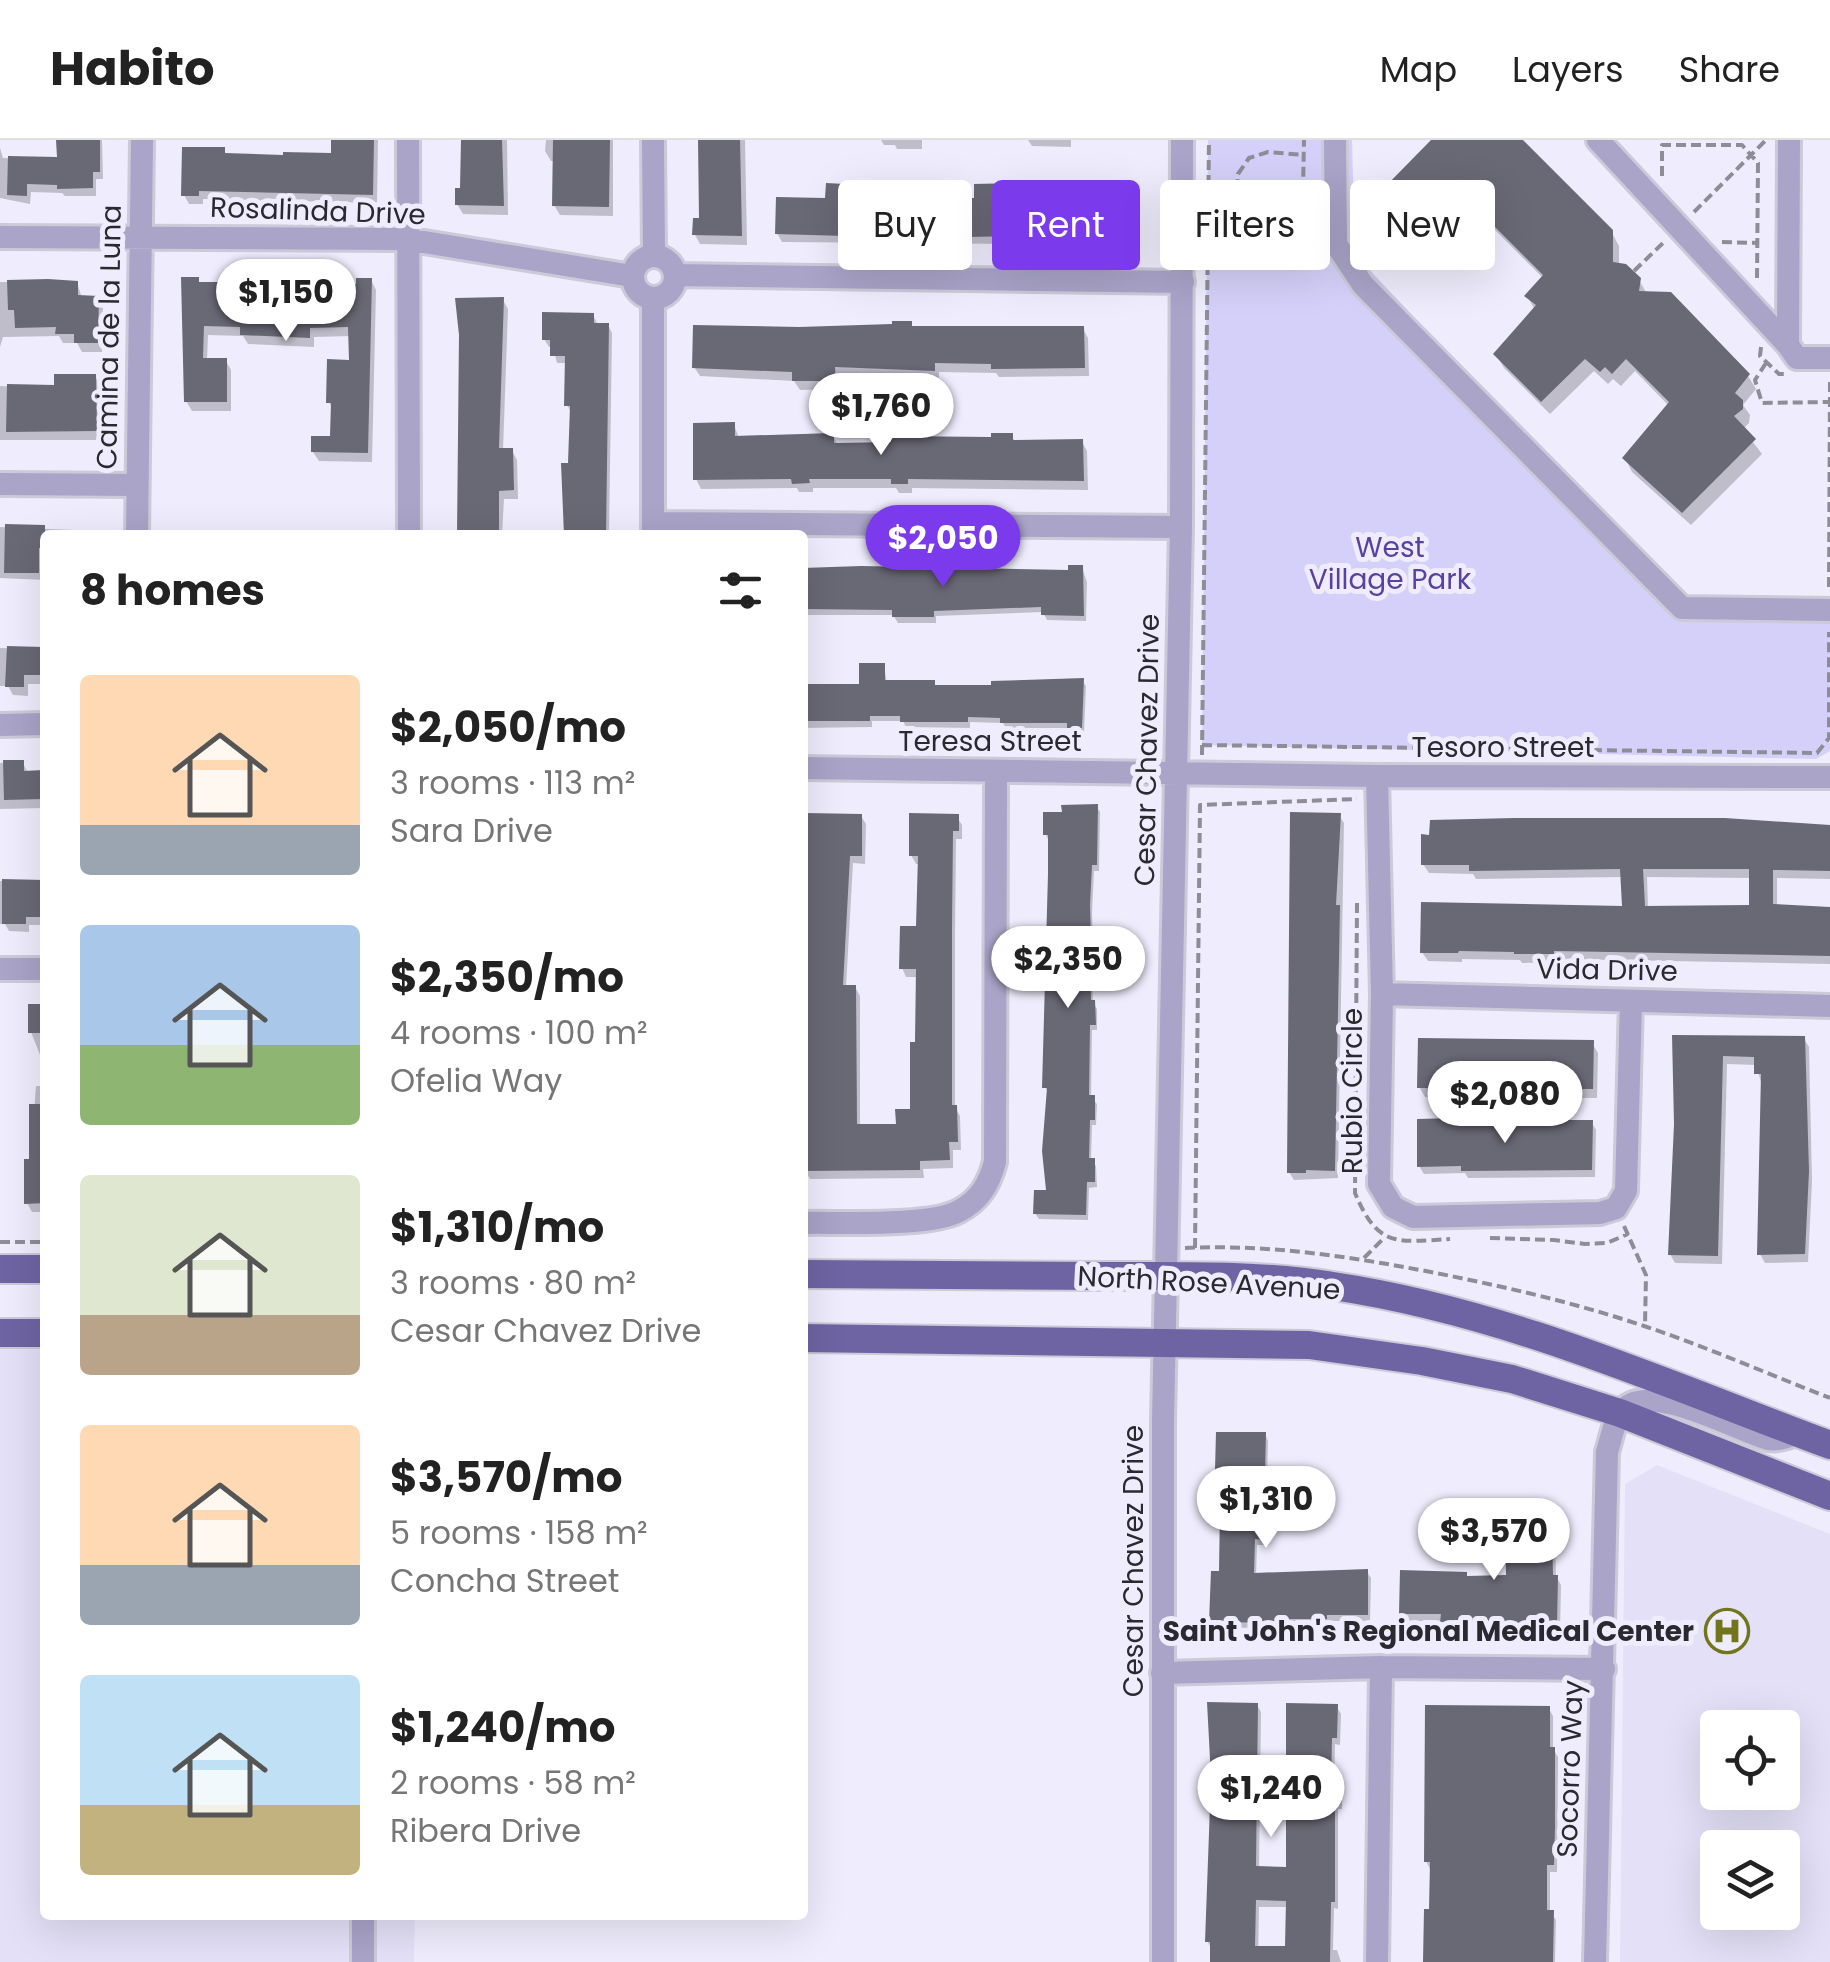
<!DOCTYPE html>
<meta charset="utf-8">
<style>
:root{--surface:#fff;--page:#f6f6f6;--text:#222;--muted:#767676;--line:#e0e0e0;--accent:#7c3aed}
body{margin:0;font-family:Poppins,sans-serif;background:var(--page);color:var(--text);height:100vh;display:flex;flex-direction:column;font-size:38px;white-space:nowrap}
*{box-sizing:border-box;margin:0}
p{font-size:32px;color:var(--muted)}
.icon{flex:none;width:55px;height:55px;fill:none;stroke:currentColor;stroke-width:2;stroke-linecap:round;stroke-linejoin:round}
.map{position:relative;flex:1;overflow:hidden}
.side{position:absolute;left:40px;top:390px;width:768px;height:1390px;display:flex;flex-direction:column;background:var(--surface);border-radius:10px;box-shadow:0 10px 40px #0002}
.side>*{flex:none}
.banner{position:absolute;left:838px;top:40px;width:842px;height:90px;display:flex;gap:20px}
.tools{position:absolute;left:1700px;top:1570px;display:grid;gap:20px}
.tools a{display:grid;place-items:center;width:100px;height:100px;border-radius:10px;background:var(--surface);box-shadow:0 10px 40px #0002;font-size:50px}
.price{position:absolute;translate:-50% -85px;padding:0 22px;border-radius:35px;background:#fff;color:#222;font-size:32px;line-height:65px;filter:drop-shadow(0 2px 5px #0008)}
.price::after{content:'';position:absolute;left:50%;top:60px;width:30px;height:22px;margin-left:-15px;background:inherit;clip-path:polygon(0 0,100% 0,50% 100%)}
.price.on{background:var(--accent);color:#fff}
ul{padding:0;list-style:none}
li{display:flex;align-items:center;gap:30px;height:250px;padding:0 40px}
li span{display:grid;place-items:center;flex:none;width:280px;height:200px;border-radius:10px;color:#555}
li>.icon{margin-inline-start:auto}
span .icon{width:120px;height:120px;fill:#fffc;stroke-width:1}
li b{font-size:42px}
h2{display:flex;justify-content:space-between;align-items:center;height:120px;padding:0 40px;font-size:42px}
.tag{padding:0 35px;border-radius:10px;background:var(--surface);box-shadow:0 10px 40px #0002;font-size:35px;line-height:90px}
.tag.on{background:var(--accent);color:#fff}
header{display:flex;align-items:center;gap:60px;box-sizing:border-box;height:140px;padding:0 50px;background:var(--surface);border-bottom:2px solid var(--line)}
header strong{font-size:48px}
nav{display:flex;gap:55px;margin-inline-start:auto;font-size:35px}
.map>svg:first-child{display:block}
</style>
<header>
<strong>Habito</strong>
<nav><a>Map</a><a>Layers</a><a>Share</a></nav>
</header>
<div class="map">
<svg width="1830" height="1822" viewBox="0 0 1830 1822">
<rect width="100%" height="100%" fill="#efedfd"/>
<path fill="#e3e0f7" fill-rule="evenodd" d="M0,1187l45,1v587h370l-1,47h-414z
M1657,1325l173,69v428h-210l5,-478zM1718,1588h64v64h-64zM1718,1708h64v64h-64z"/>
<path fill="#d5d0f9" d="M1208,0h144l3,114 156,167 183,180 136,-5v155l-14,8 -614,-14z"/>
<path fill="#0003" fill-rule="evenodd" d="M59,0h43l1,39h-7v17h-31l-3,-3 -31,-1 -1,12 -30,-6v-50l3,10 56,2z
M334,0h44l-1,63 -174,-4v5h-14l-5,-9 40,-45 3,6 106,-1z
M463,0h44l1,75 -45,-1 -6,-10 6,-13z
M546,0h67v76l-53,-1 -6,-10 1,-44h-4l-6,-10z
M700,0h45l2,105 -47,-1 -5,-9 6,-15z
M881,0h41v9h-25l-2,-4h-11z
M1028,0h43v7l-39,-1z
M1434,0h86l91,91 8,15v19l20,15 8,14 101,82 8,13 -13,16 7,10 -1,8 -6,6 19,25 -71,71 -59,-53 -7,-14 44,-52 -34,-35 -14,15 -8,-7 -5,5 -14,-13 -44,43 -46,-46 -8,-14 39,-44 -8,-14 16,-18 -59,-59 -41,40 -51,-54 -8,-14z
M916,43l5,8 -1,10 56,-1 39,-14 5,8 96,-1 5,9 -1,44 -75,-2v5l-13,-1 -2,-4 -248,-2 -5,-9 51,-32 16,-15 6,10 27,1z
M371,140l5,10 -4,172 -53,-1 -6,-9 20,-13v-29l-4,-8 22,-40v-26l-37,1v10l-66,-3 -5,-8 -35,-1 -1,25 19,1 5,9v41h-39l-6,-10 14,-117 23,1 3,6 133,-5z
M0,142l77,1 5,15h15l6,10 -1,44h-20l-5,-9h-14l-4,-7 -56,1 -3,10z
M503,160l5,9 -5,142h9l5,9 1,39h-14l-2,36h-44z
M593,175l4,8 11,2 4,8 -3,202h-43l6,-121 -5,-9 1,-42h-11l-4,-16h-4l-5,-8z
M913,189h170l5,9 1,38 -90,1 -3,-4 -57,-1v7l-100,-3 1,13 -40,1 -6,-9 -94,-5 -6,-9z
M95,236l5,10 1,54h-101v-54l57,2z
M734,285l5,13 94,-2 5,9 156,-5 18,-4 4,7 66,-1 5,9 1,39 -176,-2v5h-13l-3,-5h-83v4h-14l-2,-4 -96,1 -5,-10z
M0,387l75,3 3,5h-33v45l-45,-2z
M1082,428l5,14 -1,39 -39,-1 -4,-8 -107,4v7h-38l-5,-8h-91v-44l268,2z
M0,508l45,1v35h-17v12l-15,-1 -5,-9h-8z
M884,526l3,17 49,4 57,1 89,-7 4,5 -2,47h-11l-3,-5h-64l-3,-5 -33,-1v6l-64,-1 -3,-6h-31v6l-70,1v-41h60z
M22,622l5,9h18v37l-45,1v-46z
M1097,667l3,5 -1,59h-5l-2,42 1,29 5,6v19h-6l1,36 4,6v21h-5l-1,68 6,6 -1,21h-4l-1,35 5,6 1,21 -8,1 -1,32 -49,-1 -4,-6 14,-20v-99l-4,-7 4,-246 -3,-6 18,-21z
M808,675l53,1 5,8 -1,40 -12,-1 -7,124h9l5,9v130h38l14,-15 6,-134h-12l-4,-9 17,-39 1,-65h-4l-5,-9 46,-38 5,8v14h-6l-1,98v170l5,9 1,34h-8v18l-30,1 1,9 -114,1 -5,-8 -3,-66h4z
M1339,675l5,8 -6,355 -44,2 -5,-8z
M1830,687v52l-53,-1v28l53,3v55l-272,-5v3l-36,1 -2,-3 -58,-1v3l-34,-1 -6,-9 202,-43 -1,-32 -147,2 -3,-5 -44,-1 -6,-9zM1647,737l104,1v29l-103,1z
M0,741l45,1v43h-16v7l-20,-1 -4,-7h-5z
M45,866v54h-3l-11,-28z
M1675,897l129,2 5,8 3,135 -4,80 -43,1 -5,-9 1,-172 -5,-17 -29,-1 -5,200 -47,-1 -5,-9 7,-130z
M1592,903l6,10 -1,45 -172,-1 -6,-10z
M36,946h9v126h-13l-5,-9z
M1453,980l4,8 99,1 36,-6 4,7 -1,47 -127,1 -3,-5 -41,1 -5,-8z
M1265,1294l3,7 -2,77 3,27h-12l-1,31 111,-4 4,6 -1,43h-40v3l-42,1v4l-72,-2 -4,-6 9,-47 -1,-61 -4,-6z
M1558,1378l5,8v15h-8l1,35 5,9 -1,48h-72l-1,-3 -40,-1 -5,-8h-36l-4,-8 66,-34 41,-1z
M1257,1565l4,7 -2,157h30l47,-163 5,8 -1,31 -5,-1 -1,44 8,7v14h-4v100l-4,-1 -1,42h4l4,12h-53v-55h-29l-1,55h-47l1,-13 -5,-8z
M1549,1569l4,7v33l5,8 -1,115h-7v40l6,8 -1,42h-131l8,-51 -2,-42 -4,-8z"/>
<path fill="#696875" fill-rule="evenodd" d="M56,0h44v32h-7v16l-36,1v-4l-30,-1v12l-20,-1 1,-39 49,1z
M331,0h43l-1,55 -174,-4v5h-18l1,-49h43v6l58,2v-3l48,1z
M461,0h41l2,66 -49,-1v-17h5z
M553,0h57l-1,67 -57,-1z
M698,0h42l2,96 -50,-1 1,-17h6z
M1431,0h92l90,90v32l13,2 15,14 -2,13 32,1 79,82 -15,19 8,7v9l-9,7 22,23 -74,74 -60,-55 47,-56 -43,-43 -14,15 -7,-7 -5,5 -15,-13 -44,43 -48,-48 43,-49 -12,-9 19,-21 -68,-68 -41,40 -53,-56z
M875,40h42v18h57v-14l43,-1v9l100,-1 -1,47 -75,-2v5l-17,-1v-4l-108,2 -141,-4 1,-37 49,1 1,-15 19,1v10l30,1z
M181,137h18v5h25v6l57,-1v-5l75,2v-6h16l-4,175 -57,-1v-16h19l1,-33h-5l1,-44 22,1 -1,-33 -38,1v10l-70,-3v-8l-36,-1 -1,32h24v44h-43z
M48,139l30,2v14l21,1 -1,47h-24v-9h-19l1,-7 -41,1 -1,-18h-6l-1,-30z
M504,157l-5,151h14l1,42 -15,1v44h-42l2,-200 -4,-37z
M542,172l52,1v10h15l-3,212h-42l-3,-72h7l2,-57h-6l1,-50h-15v-16h-8z
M892,181h20v5h172l1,42 -94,1v-5l-56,-1v8l-100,-4 1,14h-44v-9l-100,-4 1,-43 106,2 93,-3z
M54,234h42l1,57 -91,1 1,-48 47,1z
M735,282v14l99,-3v10l57,-1v-6l100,1v-4h22v7l70,-1 1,42 -176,-2v5h-17v-5h-82l1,4 -18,1 -1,-5 -98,1v-57z
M5,384l40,1v24l-6,-1v25h-35z
M1068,425h15l1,51 -43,-1v-8l-107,4v6h-42v-7l-90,-1v-41l59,-2 207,4z
M7,506l36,1 -1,28h-18v12h-19z
M859,523h26v17h50v5h56v-4l93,-3 -2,50h-15v-5h-67v-5l-32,-1v5h-68v-6h-30v5h-68v-37h57z
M3,620h21v11l19,-1 1,29 -40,1z
M1098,664l-1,61h-5l-2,40 1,34h5v23h-6l1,38h4l1,25h-6l-1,70h6v25h-5l-1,38h6v24h-8l-1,33 -53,-1 1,-24h12l-4,-39 5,-63h-5l6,-214v-39h-5v-23h19l-1,-7z
M1290,672l51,1 -5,92h4l-5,266 -29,-1v3h-19z
M805,673l57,1v42h-12l-7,129h13l1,139h39l-1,-15h15v-67h5l1,-73h-17l1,-43h16l2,-70h-9v-43l50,1v17h-6l-1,96v178h5l1,37h-9l1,18 -30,1v9l-118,1z
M1514,678h211l105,7v46l-57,-1v34l57,3v49l-276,-5v3h-40v-2l-55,-1 -1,2h-38l1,-51 201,4 -2,-37 -151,2v-6h-48v-31l8,1 1,-15zM1643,729h106v36l-104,1z
M2,739l42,1v37h-18v7h-24z
M28,864h17v29h-17z
M1672,895l133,1 4,135 -4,83 -48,1 4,-181h-7v-17l-31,-1 -5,200 -50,-1 6,-131z
M1418,898l176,2 -1,49 -176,-1z
M29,964h16v99l-21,1v-45h5z
M1455,978v7l99,1v-6h39l-1,50 -131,1v-5l-44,1v-48z
M1216,1292h50l-2,82h3l-1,26 -11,-1 -1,34 114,-4v46h-41v4h-41v4l-77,-1 2,-51h8l1,-63h-6z
M1560,1376v18h-8l1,41h5l-1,51h-75l-1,-3 -41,-1 1,-8h-42l1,-44 67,2v4l39,-1 -1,-58z
M1207,1562l51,1 -2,163 30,1v-164l52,1 -1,34h-5l-1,47h8v17h-4v100h-4l-1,60h-120v-20h-5l6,-164zM1256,1760l30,1 -1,45h-30z
M1425,1565l125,1v41h5v81l-1,37h-7v45h7l-1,52h-130l1,-53h5l1,-47h-6z"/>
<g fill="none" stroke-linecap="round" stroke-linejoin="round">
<defs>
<path id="minor" d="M408,0l1,395
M653,0l1,116
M1335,0l1,104 27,41 319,323 148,2
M1598,0l190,205 9,13h33
M0,97l406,2 226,37
M633 137a21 21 0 1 1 42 0a21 21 0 1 1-42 0Z
M675,135l508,7
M1788,205l1,-205
M0,344l137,1
M653,383l528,4
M137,395l5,-395
M653,395v-237
M0,585l45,-1
M802,628l575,8 453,1
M1377,636l5,218 -3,190 14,23 20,10 187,-4 16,-5 10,-17 5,-190
M0,829h45
M1382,854l448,12
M802,1083c37,-1 128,4 157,-12 21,-11 30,-27 36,-49l1,-389
M1162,1533l219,-6 223,2
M363,1822v-47
M1163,1822v-540l18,-895 1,-387
M1377,1822l4,-295
M1595,1822l12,-510c4,-12 6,-28 13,-38 24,-38 115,16 148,25 10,2 21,-3 31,-6"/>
<path id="major" d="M0,1129h45
M802,1134c102,1 203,1 304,2 75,0 152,-2 227,10 174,26 333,98 497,159
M0,1193h45
M802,1198l507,7 113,16 90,18 108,34 210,83"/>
</defs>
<use href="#minor" stroke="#cccad8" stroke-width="28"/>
<use href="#major" stroke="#cccad8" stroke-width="32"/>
<path stroke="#8e8c97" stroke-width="4" stroke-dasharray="10 5" stroke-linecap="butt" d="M1662,36v-31h80l16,18 -1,116
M1209,64c39,1 63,13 93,36l2,-100
M1236,64l2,-30 11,-16 19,-6 35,3
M1694,72l72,-72
M1722,102l35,1
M1634,131l29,-28
M1761,207l-1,9 19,18h6
M1766,223l-11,17 7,23 67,-1
M1829,447l1,-205
M1202,605l615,8 12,-15v-106
M1202,615l7,-615
M1357,763l-2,290c23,55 41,49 95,46
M1624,1086l22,49 -1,51
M1490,1098l64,2 31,4 22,-1 21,-9
M0,1102h45
M1185,1108c85,-4 168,9 251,25 70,14 140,30 208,53 63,21 124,48 186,72
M1195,1108l5,-443 157,-6
M1364,1118l20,-20"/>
<use href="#minor" stroke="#a9a4c8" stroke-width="22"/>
<use href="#major" stroke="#6f64a3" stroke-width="28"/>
</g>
<defs>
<symbol id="hospital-ring" viewBox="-11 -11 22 22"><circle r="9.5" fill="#efedfd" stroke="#73751c" stroke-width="1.5"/><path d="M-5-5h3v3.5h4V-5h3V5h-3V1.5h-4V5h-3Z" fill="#73751c"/></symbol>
</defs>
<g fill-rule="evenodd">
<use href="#hospital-ring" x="1702" y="1466" width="50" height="50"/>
</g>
<g text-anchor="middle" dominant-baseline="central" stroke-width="10" stroke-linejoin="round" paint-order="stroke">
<g font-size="28" fill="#2a292f" stroke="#efedfd">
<text transform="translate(318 71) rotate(2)">Rosalinda Drive</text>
<text transform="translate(109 197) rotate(-89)">Camina de la Luna</text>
<text x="990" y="601">Teresa Street</text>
<text x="1503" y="607">Tesoro Street</text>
<text transform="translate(1147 610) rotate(-89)">Cesar Chavez Drive</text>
<text transform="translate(1607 830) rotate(1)">Vida Drive</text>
<text transform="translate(1352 951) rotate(-90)">Rubio Circle</text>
<text transform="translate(1209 1143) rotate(3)">North Rose Avenue</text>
<text transform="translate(1133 1421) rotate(-90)">Cesar Chavez Drive</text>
<text transform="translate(1570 1629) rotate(-88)">Socorro Way</text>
</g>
<g font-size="28" fill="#59429f" stroke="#efedfd">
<text x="1390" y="407">West<tspan x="1390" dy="32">Village Park</tspan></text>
</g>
<g font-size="28" font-weight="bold" fill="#2a292f" stroke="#efedfd" text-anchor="end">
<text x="1694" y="1491">Saint John's Regional Medical Center</text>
</g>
</g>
</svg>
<div class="tools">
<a><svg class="icon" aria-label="locate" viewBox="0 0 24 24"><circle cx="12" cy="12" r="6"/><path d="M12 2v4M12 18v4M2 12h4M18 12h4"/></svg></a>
<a><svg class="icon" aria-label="layers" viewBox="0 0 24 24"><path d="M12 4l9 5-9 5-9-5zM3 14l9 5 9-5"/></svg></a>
</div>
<b class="price" style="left:286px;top:204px">$1,150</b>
<b class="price" style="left:881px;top:318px">$1,760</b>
<b class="price on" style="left:943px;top:450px">$2,050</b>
<b class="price" style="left:1068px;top:871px">$2,350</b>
<b class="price" style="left:1505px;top:1006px">$2,080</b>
<b class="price" style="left:1266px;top:1411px">$1,310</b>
<b class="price" style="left:1494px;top:1443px">$3,570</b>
<b class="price" style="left:1271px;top:1700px">$1,240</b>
<div class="banner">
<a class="tag">Buy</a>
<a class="tag on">Rent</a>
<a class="tag">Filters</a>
<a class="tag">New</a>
</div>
<section class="side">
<h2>8 homes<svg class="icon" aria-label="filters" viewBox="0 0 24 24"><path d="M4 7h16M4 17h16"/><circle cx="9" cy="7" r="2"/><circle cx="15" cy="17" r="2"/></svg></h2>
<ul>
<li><span style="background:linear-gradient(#ffd9b3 75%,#9aa5b1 0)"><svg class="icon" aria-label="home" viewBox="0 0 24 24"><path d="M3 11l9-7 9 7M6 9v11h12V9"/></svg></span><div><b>$2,050/mo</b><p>3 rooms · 113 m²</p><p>Sara Drive</p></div></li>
<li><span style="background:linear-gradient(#a9c7e8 60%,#8fb573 0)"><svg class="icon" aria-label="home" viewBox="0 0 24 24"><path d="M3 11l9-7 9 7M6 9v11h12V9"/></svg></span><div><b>$2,350/mo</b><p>4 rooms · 100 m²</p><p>Ofelia Way</p></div></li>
<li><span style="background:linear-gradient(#dfe7d0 70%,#b9a48a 0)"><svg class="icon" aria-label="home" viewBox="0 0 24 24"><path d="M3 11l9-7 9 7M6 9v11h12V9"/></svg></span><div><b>$1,310/mo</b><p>3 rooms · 80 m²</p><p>Cesar Chavez Drive</p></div></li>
<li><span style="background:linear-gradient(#ffd9b3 70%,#9aa5b1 0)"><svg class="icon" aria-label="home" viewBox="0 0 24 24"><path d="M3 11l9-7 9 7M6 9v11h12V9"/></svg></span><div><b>$3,570/mo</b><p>5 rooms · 158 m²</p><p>Concha Street</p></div></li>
<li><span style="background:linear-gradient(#bfe0f5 65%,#c2b280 0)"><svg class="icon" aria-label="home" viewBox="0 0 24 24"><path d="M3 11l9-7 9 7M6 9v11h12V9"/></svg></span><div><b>$1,240/mo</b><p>2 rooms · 58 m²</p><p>Ribera Drive</p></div></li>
</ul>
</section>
</div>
